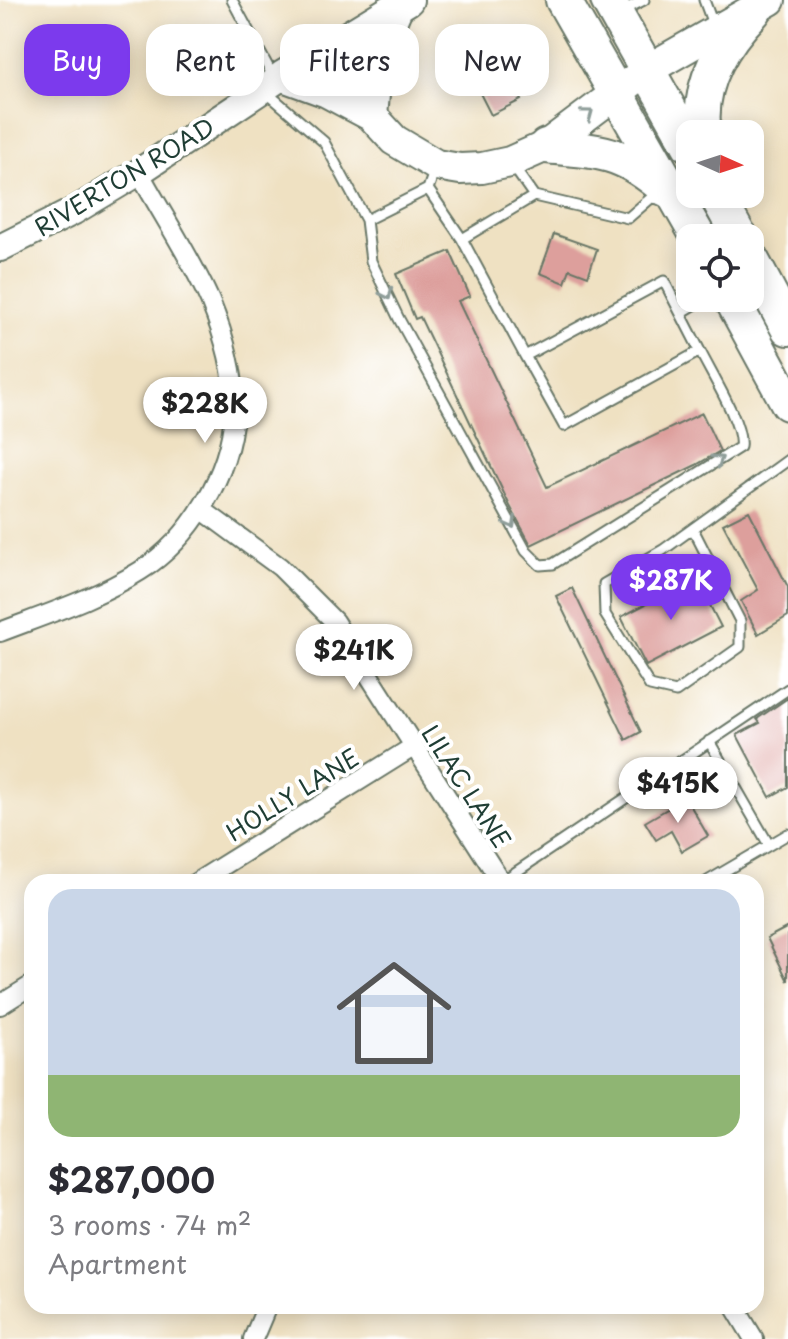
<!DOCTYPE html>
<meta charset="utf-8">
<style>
:root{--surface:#fff;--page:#f2f2f3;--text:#2b2b33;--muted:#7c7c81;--accent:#7c3aed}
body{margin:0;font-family:"Playpen Sans",sans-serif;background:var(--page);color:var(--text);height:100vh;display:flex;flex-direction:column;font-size:30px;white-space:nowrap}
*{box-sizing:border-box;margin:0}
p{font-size:26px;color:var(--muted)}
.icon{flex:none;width:44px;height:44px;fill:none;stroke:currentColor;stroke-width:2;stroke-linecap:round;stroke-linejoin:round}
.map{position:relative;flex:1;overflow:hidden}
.panel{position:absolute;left:24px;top:874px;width:740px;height:440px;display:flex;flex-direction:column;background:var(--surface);border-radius:24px;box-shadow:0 4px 20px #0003}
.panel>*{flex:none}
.guide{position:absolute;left:24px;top:24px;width:740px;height:72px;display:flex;gap:16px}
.needle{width:52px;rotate:93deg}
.buttons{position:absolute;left:676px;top:120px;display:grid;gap:16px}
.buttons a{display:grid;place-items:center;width:88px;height:88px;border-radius:16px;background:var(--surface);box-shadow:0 4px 20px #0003;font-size:40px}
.price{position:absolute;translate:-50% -68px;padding:0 18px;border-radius:28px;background:#fff;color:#222;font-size:26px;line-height:52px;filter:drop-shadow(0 2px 4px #0008)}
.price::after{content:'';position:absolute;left:50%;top:48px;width:24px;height:18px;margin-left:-12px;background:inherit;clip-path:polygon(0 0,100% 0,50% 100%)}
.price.on{background:var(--accent);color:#fff}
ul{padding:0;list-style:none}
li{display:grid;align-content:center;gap:16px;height:424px;padding:0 24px}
li span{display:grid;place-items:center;height:248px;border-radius:24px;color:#555}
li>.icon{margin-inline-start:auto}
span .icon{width:144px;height:144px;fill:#fffc;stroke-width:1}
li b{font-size:34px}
.pill{padding:0 28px;border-radius:24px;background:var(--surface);box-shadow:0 4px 20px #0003;font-size:28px;line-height:72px}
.pill.on{background:var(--accent);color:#fff}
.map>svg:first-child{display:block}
</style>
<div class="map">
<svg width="788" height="1339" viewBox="0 0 788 1339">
<rect width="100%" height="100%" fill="#fff"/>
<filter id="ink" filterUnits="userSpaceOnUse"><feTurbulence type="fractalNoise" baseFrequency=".0125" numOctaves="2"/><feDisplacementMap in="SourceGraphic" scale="16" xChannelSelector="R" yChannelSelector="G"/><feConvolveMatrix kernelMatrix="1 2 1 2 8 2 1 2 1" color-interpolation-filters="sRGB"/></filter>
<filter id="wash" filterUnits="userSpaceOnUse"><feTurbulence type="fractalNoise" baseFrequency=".006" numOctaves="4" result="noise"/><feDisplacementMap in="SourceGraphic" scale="32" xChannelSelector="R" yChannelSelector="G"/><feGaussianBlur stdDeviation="1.8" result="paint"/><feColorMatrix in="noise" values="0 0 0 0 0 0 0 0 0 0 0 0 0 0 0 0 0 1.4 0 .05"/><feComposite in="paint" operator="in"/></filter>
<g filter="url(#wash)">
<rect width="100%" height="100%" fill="#efe1c2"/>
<g id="blocks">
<path fill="#dd9f9c" d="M492,42l29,58 -30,15 -29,-57z
M554,234l43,15 -9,27 -18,-7 -5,14 -25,-10z
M450,251l20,45 -12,5 89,186 155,-74 18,38 -24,14 -165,80 -21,-39 -90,-189 -5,2 -19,-45z
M749,511l39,76v29l-30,18 -17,-33 17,-11 -35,-66z
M696,578l25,49 -75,39 -25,-49z
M572,588l69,144 -15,8 -70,-144z
M788,698v89l-18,10 -33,-62 23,-12 -3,-4z
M686,798l22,38 -26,15 -11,-20 -15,9 -11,-18z
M788,927v54l-21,-43z"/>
</g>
</g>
<g filter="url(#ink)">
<use href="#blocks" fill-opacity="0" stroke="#687666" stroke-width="2"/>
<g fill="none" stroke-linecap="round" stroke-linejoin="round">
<defs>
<path id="lane" d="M232,0l42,78
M704,0l10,27
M622,11l22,-11
M265,91l59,51 42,78 62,-31
M513,166l21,30
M435,169l-7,20 34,50 72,-43 94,22 23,-20 9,1
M366,220l5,41 28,58 127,232 14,14 13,-1 187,-117c4,-22 -30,-75 -40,-96
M462,239l63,117
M664,281l36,70 -136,75 -39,-70z
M681,313l25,-15
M693,529l47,92v26l-64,45 -26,-6 -45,-72 -1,-30 59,-34 125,-90
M709,741l60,104
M501,882l287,-193
M706,882l82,-48"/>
<path id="street" d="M201,509l79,58 54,54 166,259
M0,632c47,-18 97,-34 140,-61 51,-32 90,-97 94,-158 2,-37 -10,-78 -24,-112 -18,-42 -49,-88 -71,-129
M197,882l216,-135
M0,1005l32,-20
M734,1306l20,33
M253,1339l14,-33"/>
<path id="secondary" d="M0,248l74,-37 65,-39 144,-96"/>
<path id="primary" d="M283,76l44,16 45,24 22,24 42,25 24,4 22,-1 28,-6 36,-16 101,-76 123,-70
M283,76l125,-76
M372,116l6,-64 19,-44"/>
<path id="highway" d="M563,0l136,238
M608,0l82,146
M704,134c-8,-49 18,-90 50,-123
M546,146c57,6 75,4 120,43
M716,194l24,44
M750,257l38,71
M731,298l57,105"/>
</defs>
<use href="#lane" stroke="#687666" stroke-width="13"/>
<use href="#street" stroke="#687666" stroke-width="22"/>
<use href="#secondary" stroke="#687666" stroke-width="30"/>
<use href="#primary" stroke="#687666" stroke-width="34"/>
<use href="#highway" stroke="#687666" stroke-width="38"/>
<use href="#lane" stroke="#fff" stroke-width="9"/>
<use href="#street" stroke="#fff" stroke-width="18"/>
<use href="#secondary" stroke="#fff" stroke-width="26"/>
<use href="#primary" stroke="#fff" stroke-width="30"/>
<use href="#highway" stroke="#fff" stroke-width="34"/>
</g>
<defs><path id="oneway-chevron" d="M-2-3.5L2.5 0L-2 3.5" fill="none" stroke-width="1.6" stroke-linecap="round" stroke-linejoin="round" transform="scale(2)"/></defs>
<g stroke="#8f9e9a">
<use href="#oneway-chevron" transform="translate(588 114) rotate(-37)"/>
<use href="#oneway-chevron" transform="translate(387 294) rotate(65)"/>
<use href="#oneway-chevron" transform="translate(718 460) rotate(-32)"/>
<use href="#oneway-chevron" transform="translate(511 523) rotate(61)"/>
</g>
</g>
<g text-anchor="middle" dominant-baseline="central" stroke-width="8" stroke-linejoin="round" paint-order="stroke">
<g font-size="24" fill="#1f3d34" stroke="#fff">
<text transform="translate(124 176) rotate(-31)">RIVERTON ROAD</text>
<text transform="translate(467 786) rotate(57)">LILAC LANE</text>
<text transform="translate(292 794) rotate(-32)">HOLLY LANE</text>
</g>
</g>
</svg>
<div class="buttons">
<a><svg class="needle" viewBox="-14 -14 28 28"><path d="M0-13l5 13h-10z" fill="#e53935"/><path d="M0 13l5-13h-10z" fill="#7c7c81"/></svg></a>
<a><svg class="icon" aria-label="locate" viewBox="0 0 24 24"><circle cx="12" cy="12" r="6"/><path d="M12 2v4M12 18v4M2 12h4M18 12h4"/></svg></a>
</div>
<b class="price" style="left:205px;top:445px">$228K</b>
<b class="price on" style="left:671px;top:622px">$287K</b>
<b class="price" style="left:354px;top:692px">$241K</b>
<b class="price" style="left:678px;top:825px">$415K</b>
<div class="guide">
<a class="pill on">Buy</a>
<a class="pill">Rent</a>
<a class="pill">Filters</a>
<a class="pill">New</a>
</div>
<section class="panel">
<ul>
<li><span style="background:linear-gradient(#c9d6e8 75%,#8fb573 0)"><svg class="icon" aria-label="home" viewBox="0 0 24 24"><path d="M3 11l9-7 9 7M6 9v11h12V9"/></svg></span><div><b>$287,000</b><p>3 rooms · 74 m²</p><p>Apartment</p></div></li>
</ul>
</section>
</div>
